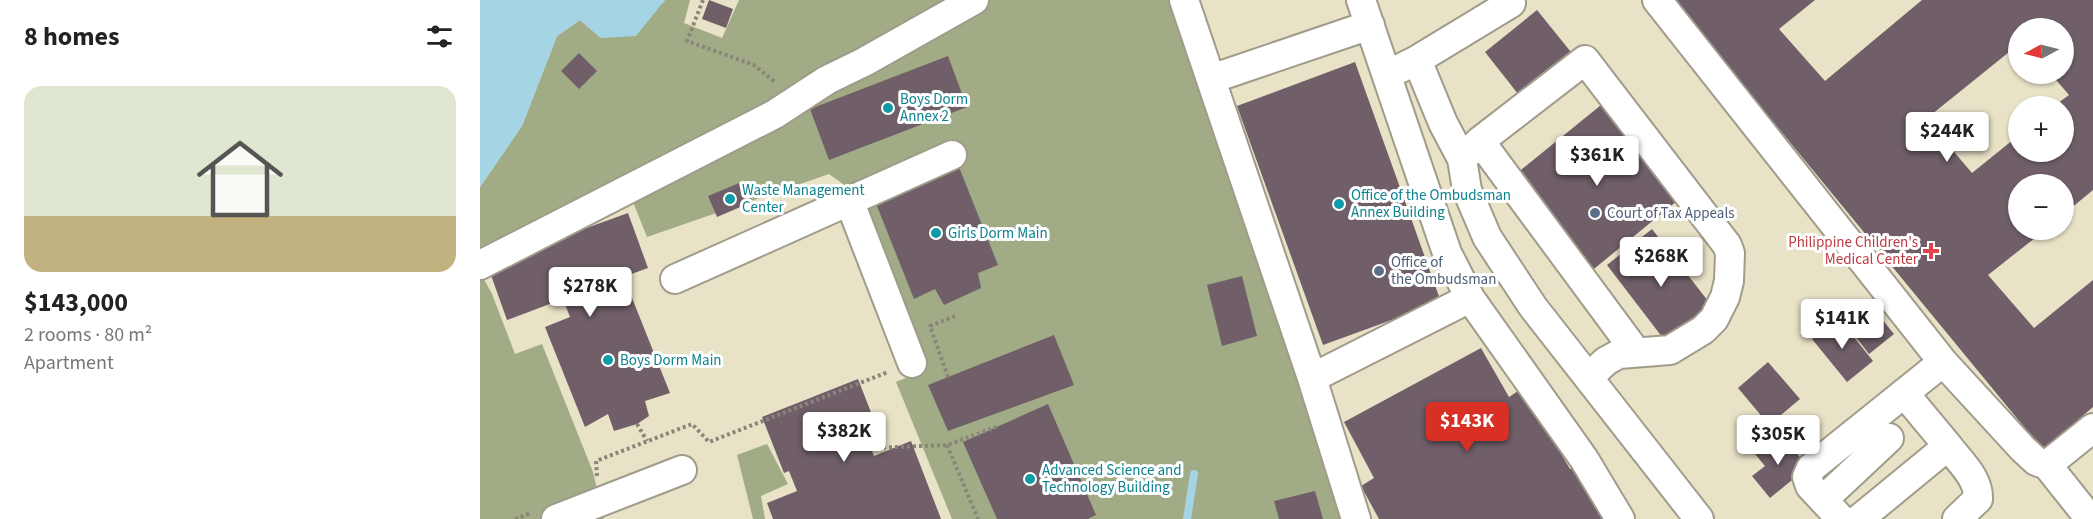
<!DOCTYPE html>
<meta charset="utf-8">
<style>
:root{--surface:#fff;--page:#f2f2f2;--text:#222;--muted:#767676;--accent:#d93025}
body{margin:0;font-family:"Source Sans 3",sans-serif;background:var(--page);color:var(--text);height:100vh;display:flex;flex-direction:column;font-size:22px;white-space:nowrap}
*{box-sizing:border-box;margin:0}
p{font-size:20px;color:var(--muted)}
.icon{flex:none;width:33px;height:33px;fill:none;stroke:currentColor;stroke-width:2;stroke-linecap:round;stroke-linejoin:round}
.map{position:relative;flex:1;overflow:hidden}
.details{display:flex;flex-direction:column;background:var(--surface);width:480px}
.details>*{flex:none}
.needle{width:39px;rotate:263deg}
.fabs{position:absolute;left:1528px;top:18px;display:grid;gap:12px}
.fabs a{display:grid;place-items:center;width:66px;height:66px;border-radius:50%;background:var(--surface);box-shadow:0 2px 4px #0004;font-size:30px}
.price{position:absolute;translate:-50% -51px;padding:0 14px;border-radius:6px;background:#fff;color:#222;font-size:20px;line-height:39px;filter:drop-shadow(0 2px 3px #0008)}
.price::after{content:'';position:absolute;left:50%;top:36px;width:18px;height:14px;margin-left:-9px;background:inherit;clip-path:polygon(0 0,100% 0,50% 100%)}
.price.active{background:var(--accent);color:#fff}
ul{padding:0;list-style:none}
li{display:grid;align-content:center;gap:12px;height:318px;padding:0 24px}
li span{display:grid;place-items:center;height:186px;border-radius:18px;color:#555}
li>.icon{margin-inline-start:auto}
span .icon{width:108px;height:108px;fill:#fffc;stroke-width:1}
li b{font-size:26px}
h2{display:flex;justify-content:space-between;align-items:center;height:72px;padding:0 24px;font-size:26px}
main{display:flex;flex:1;min-height:0}
.map>svg:first-child{display:block}
</style>
<main>
<section class="details">
<h2>8 homes<svg class="icon" aria-label="filters" viewBox="0 0 24 24"><path d="M4 7h16M4 17h16"/><circle cx="9" cy="7" r="2"/><circle cx="15" cy="17" r="2"/></svg></h2>
<ul>
<li><span style="background:linear-gradient(#dfe7d0 70%,#c2b280 0)"><svg class="icon" aria-label="home" viewBox="0 0 24 24"><path d="M3 11l9-7 9 7M6 9v11h12V9"/></svg></span><div><b>$143,000</b><p>2 rooms · 80 m²</p><p>Apartment</p></div></li>
</ul>
</section>
<div class="map">
<svg width="1613" height="519" viewBox="0 0 1613 519">
<rect width="100%" height="100%" fill="#efebd8"/>
<path fill="#e8e2c7" fill-rule="evenodd" d="M0,0h1613v519h-1613zM1539,28h45v46h-45zM1539,106h45v46h-45zM1539,184h45v46h-45z"/>
<path fill="#a1ab85" d="M185,0h25l-6,23 38,15 17,-38h432l178,519h-397l-56,-137 27,-11 -76,-184 -18,-13 -182,63 -14,-35 -153,59v-74l42,-61 35,-90 23,-16 21,18 62,-35z
M0,272l12,22 23,60 27,-10 51,128 11,47h-124z
M287,444l21,40 -27,12 4,23h-12l-16,-64z"/>
<path fill="#a5d5e5" d="M0,0h185l-29,36 -35,2 -21,-18 -23,16 -35,90 -42,61z"/>
<g fill="none" stroke-linecap="round" stroke-linejoin="round">
<path stroke="#a5d5e5" stroke-width="8" d="M707,519l7,-45"/>
</g>
<path fill="#705f69" fill-rule="evenodd" d="M229,0l24,9 -7,19 -24,-9z
M1193,0h142l-36,29 46,52 97,-81h171v190l-29,24v-30h-45v46h26l-57,45 46,53 59,-48v127l-50,43zM1539,28h45v46h-13l18,21 -15,11h10v46h-45v-17l-47,38 -46,-54 93,-75z
M1057,10l42,52 -53,42 -41,-52z
M99,53l18,18 -18,18 -18,-18z
M468,56l19,51 -138,53 -19,-51z
M875,62l86,240 -118,43 -86,-239z
M1126,101l77,95 -94,77 -78,-95z
M479,167l39,98 -20,8 3,15 -37,17 -9,-16 -21,10 -39,-98z
M264,181l8,21 -35,15 -9,-21z
M148,213l20,55 -47,17 7,12 22,-4 40,100 -25,8 4,15 -12,8 -23,7 -6,-17 -23,13 -40,-100 25,-10 -7,-18 -56,21 -20,-56z
M1172,229l63,81 -46,36 -62,-81z
M762,276l15,60 -35,10 -15,-61z
M1392,307l22,27 -25,20 -21,-27z
M1358,317l35,44 -26,21 -35,-43z
M574,335l20,50 -126,46 -20,-46z
M1001,348l28,49 9,-6 31,42 21,36 10,-5 29,55h-230l-18,-33 13,-8 -30,-56z
M1288,362l32,37 -31,26 -31,-37z
M378,379l23,59 -12,5 5,13 37,-15 30,78h-168l-6,-16 30,-12 -8,-20 -5,2 -22,-56z
M568,404l48,111 -8,4h-91l-34,-77z
M1301,434l27,33 -38,31 -18,-22 13,-10 -10,-12z
M835,491l8,28h-44l-5,-18z"/>
<g fill="none" stroke-linecap="round" stroke-linejoin="round">
<defs>
<path id="minor" d="M704,0l128,378 44,141
M881,0l86,253 23,45 114,161 36,60
M1177,0l286,362 80,87 13,12 11,4 43,54
M937,60l26,63 19,36
M907,75l30,-15 94,-57
M731,79l159,-54
M1000,141l156,211
M369,200l63,163
M0,265l295,-151 52,-34 37,-18 110,-62
M195,279l277,-124
M1109,377l17,-16 13,-7 51,-4 33,-20 11,-11 11,-22 4,-16 1,-28 -3,-8 -142,-185 -105,81 -18,18 5,31 20,47 46,70 166,212
M832,378l158,-80
M1468,446c12,16 31,32 30,53l-21,20
M1567,465l46,-37
M1343,500l66,-62
M76,519l126,-49
M1361,519l-31,-33 -3,-9 4,-9 132,-106
M1379,519l89,-73 -44,-53"/>
</defs>
<use href="#minor" stroke="#a09b8a" stroke-width="32"/>
<path stroke="#898679" stroke-width="4" stroke-dasharray="3 3" stroke-linecap="butt" d="M223,0l-16,41 67,24 22,18
M468,377l-18,-51 25,-10
M157,424l10,17
M467,445l31,74
M391,448l76,-3 52,-19
M117,476l-1,-15 96,-37 17,18 179,-70
M35,519l16,-6"/>
<use href="#minor" stroke="#fff" stroke-width="28"/>
</g>
<g fill="#0f9aa8" stroke="#fff" stroke-width="2">
<circle cx="408" cy="108" r="6"/>
<circle cx="250" cy="199" r="6"/>
<circle cx="859" cy="204" r="6"/>
<circle cx="456" cy="233" r="6"/>
<circle cx="128" cy="360" r="6"/>
<circle cx="550" cy="479" r="6"/>
</g>
<g fill="#5c6f8a" stroke="#fff" stroke-width="2">
<circle cx="1115" cy="213" r="6"/>
<circle cx="899" cy="271" r="6"/>
</g>
<path fill="#e0444e" stroke="#fff" stroke-width="2" d="M1448 242h6v6h6v6h-6v6h-6v-6h-6v-6h6z"/>
<g text-anchor="middle" dominant-baseline="central" stroke-width="6" stroke-linejoin="round" paint-order="stroke">
<g font-size="15" fill="#0d838f" stroke="#fff" text-anchor="start">
<text x="420" y="99">Boys Dorm<tspan x="420" dy="17">Annex 2</tspan></text>
<text x="262" y="190">Waste Management<tspan x="262" dy="17">Center</tspan></text>
<text x="871" y="195">Office of the Ombudsman<tspan x="871" dy="17">Annex Building</tspan></text>
<text x="468" y="233">Girls Dorm Main</text>
<text x="140" y="360">Boys Dorm Main</text>
<text x="562" y="470">Advanced Science and<tspan x="562" dy="17">Technology Building</tspan></text>
</g>
<g font-size="15" fill="#4e5e75" stroke="#fff" text-anchor="start">
<text x="1127" y="213">Court of Tax Appeals</text>
<text x="911" y="262">Office of<tspan x="911" dy="17">the Ombudsman</tspan></text>
</g>
<g font-size="15" fill="#be3a42" stroke="#fff" text-anchor="end">
<text x="1438" y="242">Philippine Children's<tspan x="1438" dy="17">Medical Center</tspan></text>
</g>
</g>
</svg>
<div class="fabs">
<a><svg class="needle" viewBox="-14 -14 28 28"><path d="M0-13l5 13h-10z" fill="#e53935"/><path d="M0 13l5-13h-10z" fill="#767676"/></svg></a>
<a>+</a>
<a>−</a>
</div>
<b class="price" style="left:1467px;top:163px">$244K</b>
<b class="price" style="left:1117px;top:187px">$361K</b>
<b class="price" style="left:1181px;top:288px">$268K</b>
<b class="price" style="left:110px;top:318px">$278K</b>
<b class="price" style="left:1362px;top:350px">$141K</b>
<b class="price active" style="left:987px;top:453px">$143K</b>
<b class="price" style="left:364px;top:463px">$382K</b>
<b class="price" style="left:1298px;top:466px">$305K</b>
</div>
</main>
